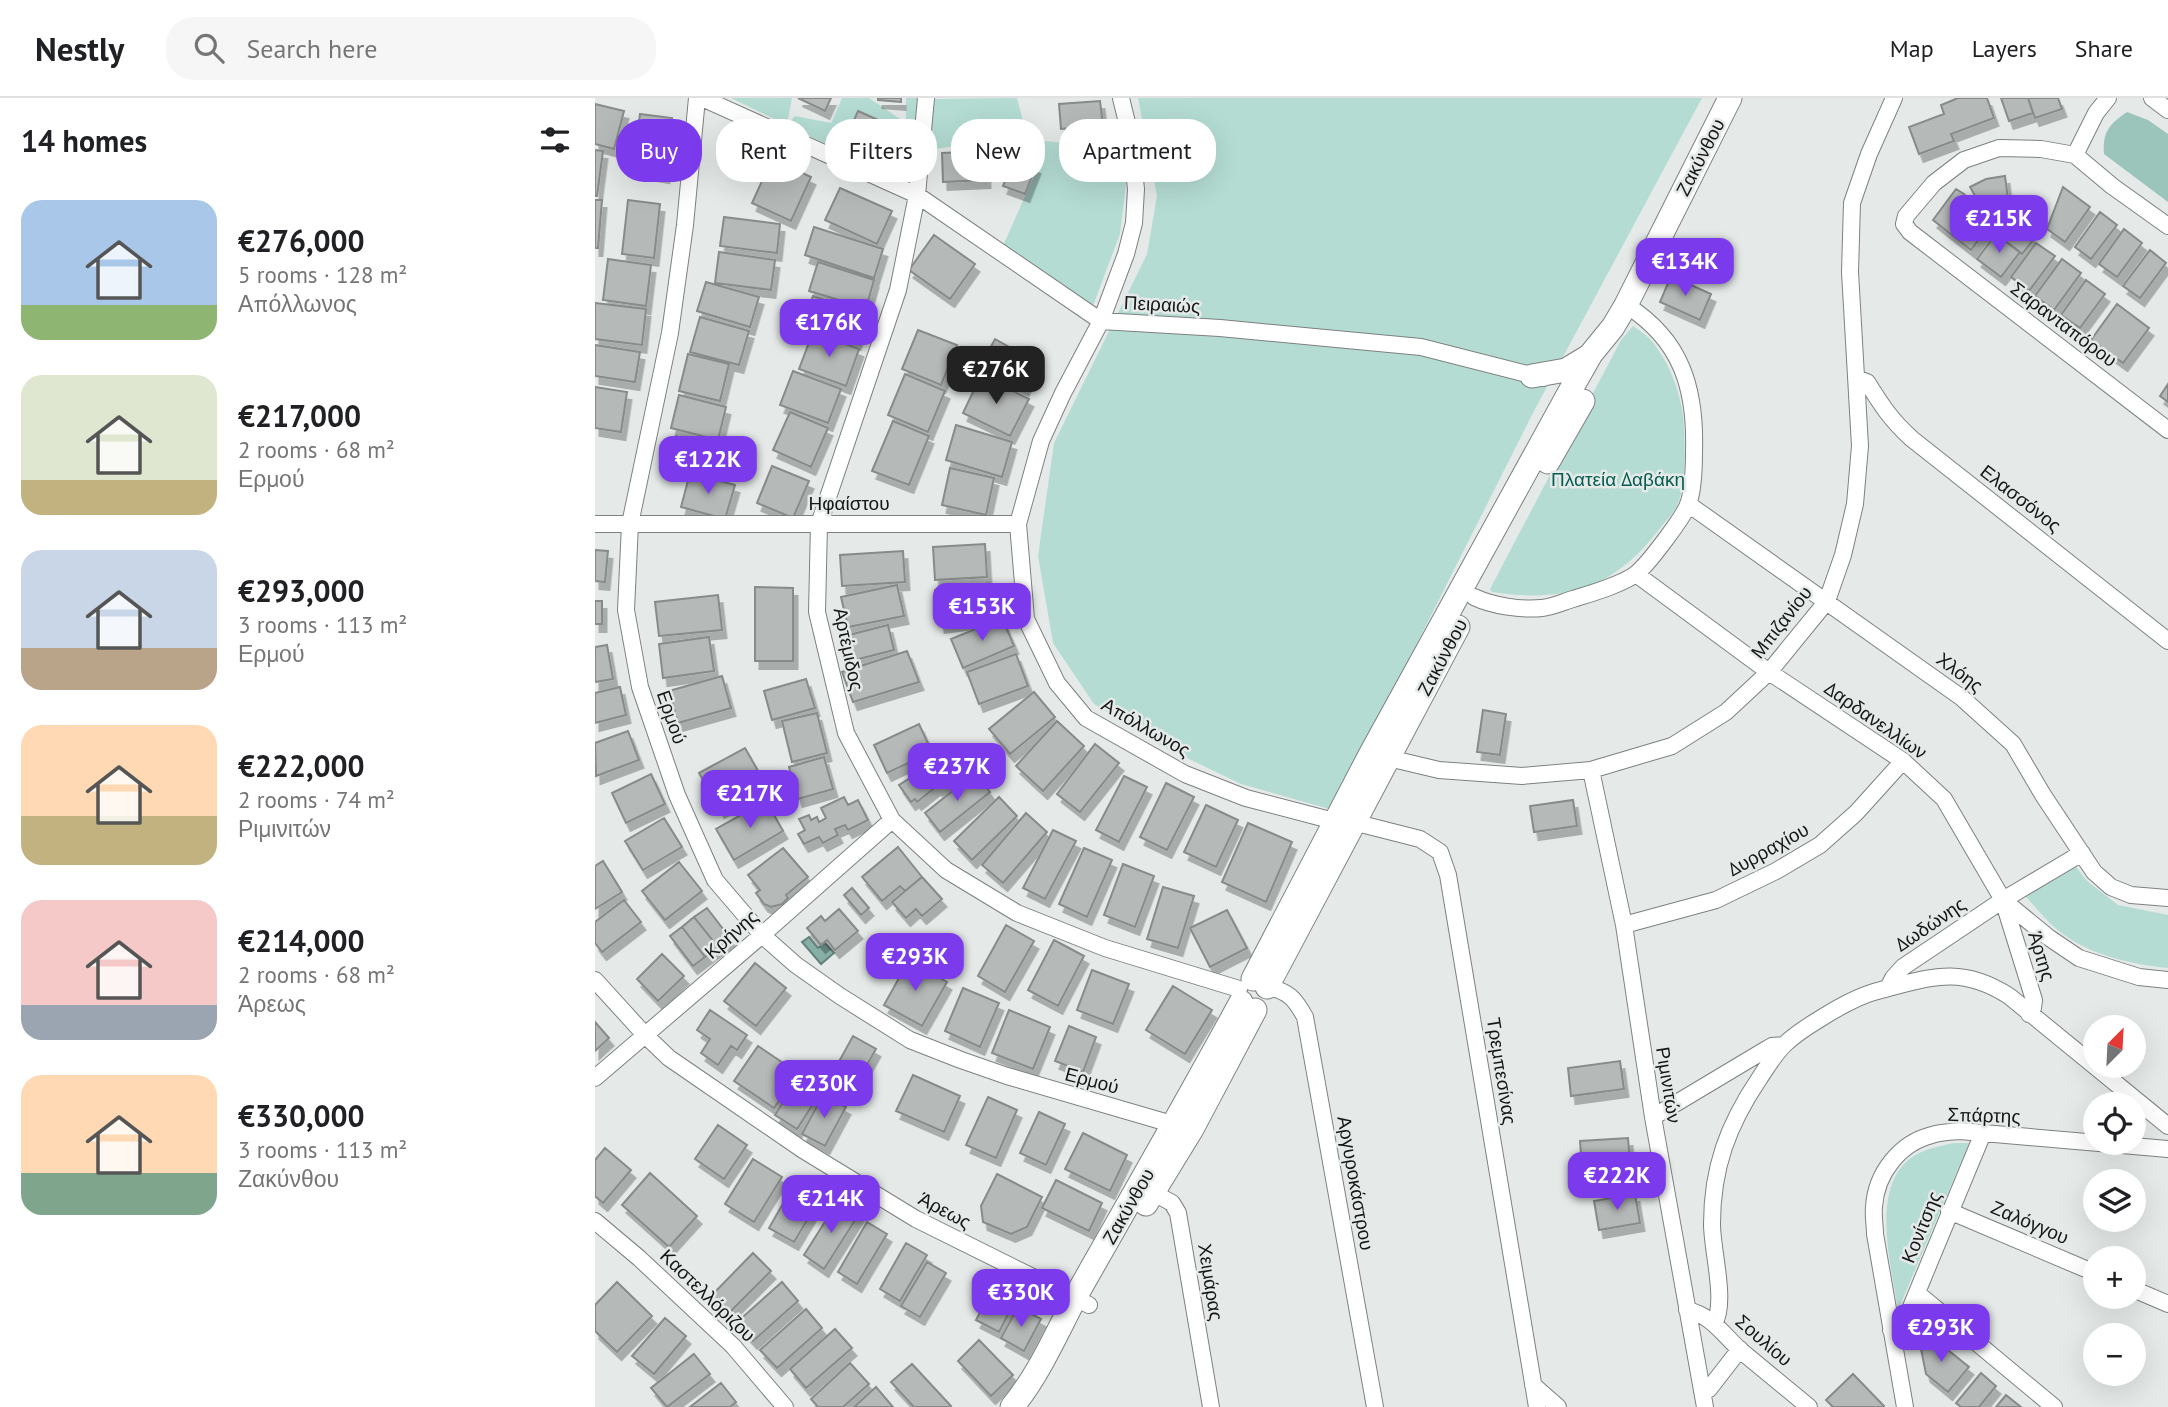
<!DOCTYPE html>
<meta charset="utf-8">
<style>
:root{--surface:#fff;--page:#f6f6f6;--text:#202124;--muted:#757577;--line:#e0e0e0;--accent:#7c3aed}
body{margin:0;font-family:"PT Sans",sans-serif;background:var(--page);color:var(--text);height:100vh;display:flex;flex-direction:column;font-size:26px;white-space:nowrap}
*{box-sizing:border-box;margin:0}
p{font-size:23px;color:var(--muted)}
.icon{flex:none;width:38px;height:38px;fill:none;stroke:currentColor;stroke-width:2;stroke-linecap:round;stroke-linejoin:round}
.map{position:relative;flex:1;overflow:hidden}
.side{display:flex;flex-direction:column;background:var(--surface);width:595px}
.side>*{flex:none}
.hud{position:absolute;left:21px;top:21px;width:665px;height:63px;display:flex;gap:14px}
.needle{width:46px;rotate:24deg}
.fabs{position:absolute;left:1488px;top:917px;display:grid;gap:14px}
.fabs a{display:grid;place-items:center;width:63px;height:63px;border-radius:50%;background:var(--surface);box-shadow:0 7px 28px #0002;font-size:35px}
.price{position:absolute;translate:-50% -60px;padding:0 16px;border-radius:14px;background:var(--accent);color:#fff;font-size:23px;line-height:46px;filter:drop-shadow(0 2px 4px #0008)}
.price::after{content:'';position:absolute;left:50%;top:42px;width:21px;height:16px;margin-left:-10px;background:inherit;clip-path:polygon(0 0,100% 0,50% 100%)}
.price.active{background:#222;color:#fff}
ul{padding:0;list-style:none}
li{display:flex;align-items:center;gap:21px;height:175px;padding:0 21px}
li span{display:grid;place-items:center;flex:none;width:196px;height:140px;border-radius:21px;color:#555}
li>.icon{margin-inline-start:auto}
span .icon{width:84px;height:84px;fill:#fffc;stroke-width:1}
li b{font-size:30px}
h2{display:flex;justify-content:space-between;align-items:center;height:84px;padding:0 21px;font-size:30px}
.chip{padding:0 24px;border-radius:28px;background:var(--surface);box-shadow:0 7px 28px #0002;font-size:24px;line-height:63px}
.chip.active{background:var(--accent);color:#fff}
header{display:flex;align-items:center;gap:42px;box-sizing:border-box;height:98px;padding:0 35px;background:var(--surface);border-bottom:2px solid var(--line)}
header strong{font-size:33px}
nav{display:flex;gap:38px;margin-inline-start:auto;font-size:24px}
.search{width:490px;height:63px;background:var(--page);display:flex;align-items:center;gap:18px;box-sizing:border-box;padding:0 24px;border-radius:28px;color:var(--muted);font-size:26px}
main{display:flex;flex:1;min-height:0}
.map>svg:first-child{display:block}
</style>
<header>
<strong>Nestly</strong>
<div class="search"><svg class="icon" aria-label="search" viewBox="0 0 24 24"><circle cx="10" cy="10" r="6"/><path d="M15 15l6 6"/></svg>Search here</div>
<nav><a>Map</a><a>Layers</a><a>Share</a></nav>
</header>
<main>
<section class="side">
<h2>14 homes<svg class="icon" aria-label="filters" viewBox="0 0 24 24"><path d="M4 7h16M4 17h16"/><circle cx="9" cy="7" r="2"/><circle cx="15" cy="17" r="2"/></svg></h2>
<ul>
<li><span style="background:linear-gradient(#a9c7e8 75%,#8fb573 0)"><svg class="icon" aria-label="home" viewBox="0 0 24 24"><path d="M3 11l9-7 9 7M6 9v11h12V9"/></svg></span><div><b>€276,000</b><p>5 rooms · 128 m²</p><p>Απόλλωνος</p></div></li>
<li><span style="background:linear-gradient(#dfe7d0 75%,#c2b280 0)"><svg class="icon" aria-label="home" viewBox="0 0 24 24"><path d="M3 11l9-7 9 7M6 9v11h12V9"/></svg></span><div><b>€217,000</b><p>2 rooms · 68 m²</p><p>Ερμού</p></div></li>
<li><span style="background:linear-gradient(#c9d6e8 70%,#b9a48a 0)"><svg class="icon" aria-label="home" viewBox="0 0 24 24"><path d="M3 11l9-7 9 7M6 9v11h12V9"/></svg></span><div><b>€293,000</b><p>3 rooms · 113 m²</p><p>Ερμού</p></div></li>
<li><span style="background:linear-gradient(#ffd9b3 65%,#c2b280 0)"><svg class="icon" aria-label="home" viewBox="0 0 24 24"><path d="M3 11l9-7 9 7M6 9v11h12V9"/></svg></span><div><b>€222,000</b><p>2 rooms · 74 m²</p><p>Ριμινιτών</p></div></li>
<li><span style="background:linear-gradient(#f6c9c9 75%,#9aa5b1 0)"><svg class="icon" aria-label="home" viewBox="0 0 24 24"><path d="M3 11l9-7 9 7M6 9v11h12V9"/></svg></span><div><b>€214,000</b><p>2 rooms · 68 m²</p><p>Άρεως</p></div></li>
<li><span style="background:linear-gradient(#ffd9b3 70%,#7fa58c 0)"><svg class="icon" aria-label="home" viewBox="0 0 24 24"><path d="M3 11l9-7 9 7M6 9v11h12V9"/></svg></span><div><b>€330,000</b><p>3 rooms · 113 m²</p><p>Ζακύνθου</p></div></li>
</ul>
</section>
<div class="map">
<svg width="1573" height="1309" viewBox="0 0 1573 1309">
<defs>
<filter id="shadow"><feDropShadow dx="4.5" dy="8" stdDeviation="0" flood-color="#0004"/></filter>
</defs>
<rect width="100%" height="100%" fill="#e5eae9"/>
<path fill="#b4dcd3" d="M136,0h61l-5,27 8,-9 36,7 11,-25h27l37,25v-25h12l-3,47 -6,39z
M422,0l10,38 -16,4 -12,-1 -11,18 -4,-15 -56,8 4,-51z
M543,0h564l-167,311 -202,401 -92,-26 -81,-39 -66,-41 -41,-61 -15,-87 16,-113 93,-189 10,-58z
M449,43l77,7 5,36 -6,50 -29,77 -89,-63 35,-79z
M1038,228c6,4 12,8 17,13 20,23 33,59 34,88 1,21 2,60 -7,79 -5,9 -14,18 -20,26 -44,57 -95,71 -165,60l-2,-3 131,-249z
M1472,757l20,26 31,24 50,10v53c-38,-4 -79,-13 -109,-37 -14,-11 -26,-27 -39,-41z
M1360,1045h14l-71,167c-6,-41 -30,-126 16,-154 11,-7 28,-11 41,-13z"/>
<path fill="#9bc4bb" d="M1532,14l21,8 20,14v68l-64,-48c-2,-21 5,-30 23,-42z"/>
<path fill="#86afa6" stroke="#64817b" stroke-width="2" d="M214,839l9,11 7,-5 9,10 -13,11 -19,-22z"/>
<path fill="#b5b9b8" stroke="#878b8a" stroke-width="2" filter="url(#shadow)" d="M203,0h33l-6,13z
M283,0h23v4l-23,-2z
M1392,0l7,20 -43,16 3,7 -35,13 -10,-27 35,-13 -3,-9 17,-7z
M1406,0h27l5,15 -24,8z
M1433,0h30l4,11 -27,9z
M505,3l3,24 -42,4 -2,-25z
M0,6l29,7 -10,38 -19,-5z
M263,13l43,19 -4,25 -49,-21z
M45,16l32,4 -7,57 -32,-5z
M0,52l8,1 -6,45h-2z
M390,53l1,29 -43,2 -1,-29z
M420,59l21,9 -11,28 -22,-8z
M177,61l39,18 -20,44 -39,-18z
M1410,78l4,31 -22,10 -17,-30 16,-8z
M1468,89l27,20 -25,35 -18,-13z
M245,90l52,23 -15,33 -52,-24z
M1361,91l8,5 25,31 -18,25 -38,-30z
M0,102h7l-4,48h-3z
M33,102l32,4 -6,54 -32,-4z
M1505,114l17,13 -26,34 -16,-12z
M129,119l56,7 -3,29 -57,-7z
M1421,125l19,15 -13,16 -26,-20 7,-9 7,5z
M219,129l69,22 -9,29 -69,-23z
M1529,131l18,14 -25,34 -18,-13z
M1401,136l24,18 -19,25 -24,-18z
M339,137l41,29 -25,35 -41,-29z
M1441,145l19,13 -26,35 -18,-14z
M1555,152l16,13 -26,35 -17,-12z
M124,154l56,8 -4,30 -56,-7z
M13,161l43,6 -5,41 -43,-6z
M1467,161l19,14 -27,37 -19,-14z
M223,164l56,18 -8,28 -57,-17z
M1076,178l40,18 -11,26 -40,-18z
M1491,182l19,14 -25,34 -19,-13z
M111,184l53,15 -9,30 -53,-16z
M218,198l52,18 -9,28 -53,-18z
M0,205l51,6 -4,36 -47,-6z
M1522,206l32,24 -26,35 -32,-23z
M105,219l49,14 -10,34 -49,-13z
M323,232l39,15 -16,40 -39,-16z
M218,234l46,17 -13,37 -47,-17z
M400,241l43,24 -14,25 -43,-23z
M0,247l45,7 -5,30 -40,-6z
M93,256l41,10 -9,37 -41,-10z
M198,273l48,18 -13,34 -48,-18z
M310,276l40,17 -17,41 -40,-17z
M386,277l48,24 -19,37 -47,-23z
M1573,286v18l-8,-6z
M0,289l32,5 -6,40 -26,-4z
M84,297l47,12 -8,33 -47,-12z
M195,314l38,16 -17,39 -38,-17z
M298,323l36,15 -20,49 -37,-14z
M361,327l56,17 -10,35 -56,-17z
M81,338l42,13 -8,28 -43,-13z
M177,368l37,15 -16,37 -36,-15z
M355,370l44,10 -8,37 -44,-10z
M95,375l45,12 -10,34 -44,-12z
M390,446l2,33 -52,3 -2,-33z
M0,452l13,1 -3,31 -10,-1z
M308,453l2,31 -63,4 -2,-31z
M394,485l5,35 -54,7 -5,-35z
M302,487l7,31 -56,11 -7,-30z
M160,489l38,1v73h-38z
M123,497l4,35 -63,6 -4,-34z
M0,503h7v23h-7z
M407,520l12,28 -51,22 -12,-29z
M293,527l6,25 -47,12 -6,-25z
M114,539l5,34 -51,7 -4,-34z
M12,547l6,34 -18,3v-35z
M312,553l12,31 -66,20 -11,-30z
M421,556l12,32 -49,18 -12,-32z
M127,578l9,32 -53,15 -9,-32z
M211,581l9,29 -43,12 -8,-29z
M25,589l6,28 -31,8v-30z
M439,594l21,25 -45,37 -21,-25z
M888,612l23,4 -6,41 -23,-3z
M222,615l10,40 -35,9 -10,-41z
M462,623l27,25 -41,45 -27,-25z
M324,626l13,28 -45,21 -13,-28z
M33,633l11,29 -43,16 -1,-33z
M500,646l24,19 -39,49 -23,-18z
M150,650l21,37 -46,25 -21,-37z
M229,659l9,32 -35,10 -9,-32z
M356,659l10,16 -23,15 -1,-2 -20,16 -2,-3 -4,3 -12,-17 19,-12 1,2 10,-6 1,2z
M380,675l15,19 -50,40 -15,-19z
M56,676l14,30 -39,19 -14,-30z
M529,678l23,11 -28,55 -23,-12z
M571,685l28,14 -27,53 -27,-13z
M249,699l4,8 10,-5 10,20 -20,10 -3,-5 -10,4 3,6 -15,8 -4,-6 -15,7 -6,-10 7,-4 -6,-11 10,-4 2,5 6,-3 2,5 7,-4 -5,-10z
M404,699l18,19 -45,44 -18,-19z
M978,702l4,26 -43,6 -4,-26z
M171,703l17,30 -49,29 -18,-31z
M611,707l32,15 -22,47 -32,-15z
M431,715l21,19 -44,51 -21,-18z
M69,720l18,29 -39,23 -18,-29z
M653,725l44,19 -26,60 -44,-20z
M458,732l23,11 -31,58 -22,-11z
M303,749l24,30 -17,14 -5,-5 -18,15 -20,-24z
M188,750l25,29 -22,18 2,3 -6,6 -11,3 -7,-3 -8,-11 4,-3 -12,-15z
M489,750l28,12 -25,57 -28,-13z
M8,763l19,31 -27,17v-43z
M84,764l23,29 -37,29 -23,-29z
M528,766l31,12 -19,51 -31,-12z
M327,779l20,22 -20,17 -6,-7 -10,9 -14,-16z
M568,789l31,9 -16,52 -31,-9z
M257,790l17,20 -8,7 -17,-20z
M29,802l17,22 -39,30 -7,-9v-21z
M112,810l23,30 -12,9 -24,-30z
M244,811l19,22 -23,19 -8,-10 -6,5 -14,-17 14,-12 4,5z
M632,812l20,38 -37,19 -20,-39z
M99,819l24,30 -13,10 -23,-30z
M411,827l28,16 -29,51 -27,-16z
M87,829l23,30 -12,9 -23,-30z
M459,842l30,16 -26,50 -30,-16z
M67,856l22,22 -26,25 -21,-22z
M314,862l38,22 -25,44 -38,-21z
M160,865l31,25 -30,38 -32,-25z
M497,872l37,14 -16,40 -36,-14z
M578,888l39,24 -27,44 -39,-24z
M368,890l36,15 -19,44 -35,-16z
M115,912l37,25 -10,15 -6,-4 -13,19 -17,-12 9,-14 -13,-9z
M414,912l41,17 -17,42 -41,-16z
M0,924l14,16 -14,13z
M474,928l27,11 -13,35 -28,-11z
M258,938l23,13 -22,39 -23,-12z
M163,948l40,27 -24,35 -40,-27z
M1025,963l4,28 -53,7 -3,-28z
M318,977l47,21 -16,36 -48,-21z
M203,982l22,13 -23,36 -22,-14z
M228,997l23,12 -21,39 -23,-12z
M393,999l29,13 -21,48 -30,-13z
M444,1014l26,12 -19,41 -26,-12z
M123,1027l29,20 -23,34 -29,-20z
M488,1035l44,22 -17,36 -45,-22z
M1033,1040l2,26 -48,3 -2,-26z
M10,1050l26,22 -28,33 -8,-7v-36z
M158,1061l29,18 -28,45 -29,-18z
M55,1075l47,43 -28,31 -47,-42z
M402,1076l45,23 -15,30 -16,7 -28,-12 -2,-16z
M203,1079l26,15 -30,50 -25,-14z
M461,1082l46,23 -13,28 -47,-23z
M1040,1096l5,29 -41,7 -5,-29z
M243,1103l21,13 -35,55 -20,-14z
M272,1124l20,12 -30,50 -19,-12z
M311,1145l21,12 -27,46 -20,-12z
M158,1155l18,18 -43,43 -18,-17z
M332,1164l19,11 -26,44 -19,-11z
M22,1184l35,34 -35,36 -22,-21v-26z
M187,1184l16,19 -45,40 -17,-18z
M398,1190l22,13 -16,31 -23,-12z
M423,1209l23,12 -17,32 -23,-13z
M211,1211l16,19 -45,40 -17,-18z
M70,1220l21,18 -32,38 -22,-18z
M240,1231l17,19 -46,40 -16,-19z
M1333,1236l41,33 -21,25 -22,-18 -6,-30z
M384,1242l34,35 -22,21 -33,-35z
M99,1256l16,20 -43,33 -16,-19z
M255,1265l19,21 -26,23h-25l-7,-8z
M317,1266l39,42 -1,1h-36l-23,-25z
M1386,1275l15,13 -17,21h-18l-5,-4z
M1258,1276l31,32 -1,1h-50l-7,-7z
M126,1285l15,19 -6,5h-40z
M281,1289l17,20h-39z
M1411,1297l15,12h-25z"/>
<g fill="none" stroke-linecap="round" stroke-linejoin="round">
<defs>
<path id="street" d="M102,0l-12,127 -15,108 -40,191 -4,86 14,77 37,108 38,85 47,55 34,30 44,31 70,44 51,20 46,16 175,51
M107,0l215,97 184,126 119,7 201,19 122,31
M331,0l-9,97 -19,95 -79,234 -2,88 29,121 46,87 54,50 71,43 88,35 134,41
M526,0l9,37 6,54 -2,34 -8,31 -25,67 -38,72 -22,48 -23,83 8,95 31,64 29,35 99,56 61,24 88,23 19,1 67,17 20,13 8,23 89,532
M1557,0l16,12
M1480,57l21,-42 12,-15
M1573,128l-56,-40 -37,-31 -34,-6 -42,-1 -35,12 -30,23 -28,33 -2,8 6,8 258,198
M1263,281l9,3c15,24 24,38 45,57l256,202
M1093,406l274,194 51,46 30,51 51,77 17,15 20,8 37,3
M0,426h423
M1041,476l133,98 134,89 41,38 59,101 45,37 31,21 60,19 29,3
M879,499c19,9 47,13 68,11 10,-1 21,-6 31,-9 16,-5 51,-15 64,-26 12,-10 45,-54 51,-68 5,-14 6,-39 6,-53 2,-63 -12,-112 -68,-147
M785,658l59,14 83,6 69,-6 81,-24 54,-34 43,-40 58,-71 16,-46 12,-51 5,-58 -10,-174 2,-69 17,-49 25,-56
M996,672l33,155 29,192 52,290
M1408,802l31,100 -1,8 -4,6
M1029,827l92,-25 60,-29 44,-26 36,-32 47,-52
M0,882l50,55 24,23 134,92 113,69 173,86
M672,889c22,4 28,12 38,30l70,390
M1293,890l5,-10 10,-11 100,-67 79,-47
M0,980l167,-143 130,-115
M1058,1019l112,-67 7,-4 12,-1
M550,1090l27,15 6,10 33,194
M1354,1113l146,62
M0,1123l44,37 94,88 52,61
M1538,1191l35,15
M1322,1195l137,114
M1092,1212c24,5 36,24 53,40 23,19 46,38 69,57
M1119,1226c13,-22 -2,-73 -2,-100 0,-56 16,-99 47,-145 8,-12 15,-24 25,-34 12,-12 26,-20 39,-28 19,-12 37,-22 58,-27 50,-13 80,-25 128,6l159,130
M1296,1232l9,-5 6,-6 77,-186
M938,1287l25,22
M1107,1293l7,-2 31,-40
M1310,1309l-30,-173c0,-9 -2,-18 -1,-27 2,-34 26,-64 58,-72 9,-3 19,-3 28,-4l208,18"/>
<path id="secondary" d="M937,278l34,-6 23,-14
M953,364l35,-61
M658,881l118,-226 203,-369 17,-30 22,-27 13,-22 104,-207
M672,889l191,-360
M551,1106l46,-75 63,-119
M417,1309c28,-33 48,-82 69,-120 54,-95 108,-189 160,-285"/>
</defs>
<use href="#street" stroke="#7d8180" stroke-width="18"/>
<use href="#secondary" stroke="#7d8180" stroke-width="25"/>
<use href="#street" stroke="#fff" stroke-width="16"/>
<use href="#secondary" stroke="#fff" stroke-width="23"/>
</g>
<g text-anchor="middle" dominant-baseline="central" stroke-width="5" stroke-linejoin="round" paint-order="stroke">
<g font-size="19" fill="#161717" stroke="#e5eae9">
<text transform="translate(1105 59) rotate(-63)">Ζακύνθου</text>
<text transform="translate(567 206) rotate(3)">Πειραιώς</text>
<text transform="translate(1469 226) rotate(37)">Σαρανταπόρου</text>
<text transform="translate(1426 400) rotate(38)">Ελασσόνος</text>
<text x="254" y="405">Ηφαίστου</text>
<text transform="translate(1186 524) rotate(-52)">Μπιζανίου</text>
<text transform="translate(254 551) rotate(78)">Αρτέμιδος</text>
<text transform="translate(847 559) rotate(-62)">Ζακύνθου</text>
<text transform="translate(1365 574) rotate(37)">Χλόης</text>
<text transform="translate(77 619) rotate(71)">Ερμού</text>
<text transform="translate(1281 622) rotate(35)">Δαρδανελλίων</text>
<text transform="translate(551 629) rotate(30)">Απόλλωνος</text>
<text transform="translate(1173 751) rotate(-29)">Δυρραχίου</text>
<text transform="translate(1335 826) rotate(-34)">Δωδώνης</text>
<text transform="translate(136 836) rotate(-41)">Κρήνης</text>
<text transform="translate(1447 858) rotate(73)">Άρτης</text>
<text transform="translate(907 973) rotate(81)">Τρεμπεσίνας</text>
<text transform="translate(497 982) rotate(15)">Ερμού</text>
<text transform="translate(1074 987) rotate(81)">Ριμινιτών</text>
<text transform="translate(1389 1017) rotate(2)">Σπάρτης</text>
<text transform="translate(761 1085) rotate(80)">Αργυροκάστρου</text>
<text transform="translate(533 1108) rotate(-60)">Ζακύνθου</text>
<text transform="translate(350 1112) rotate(28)">Άρεως</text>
<text transform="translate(1435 1124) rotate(23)">Ζαλόγγου</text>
<text transform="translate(1326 1129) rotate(-68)">Κονίτσης</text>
<text transform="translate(616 1184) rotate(81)">Χειμάρας</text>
<text transform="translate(113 1197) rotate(44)">Καστελλόριζου</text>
<text transform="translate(1169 1242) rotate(41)">Σουλίου</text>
</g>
<g font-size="19" fill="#065d51" stroke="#e5eae9">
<text x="1023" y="381">Πλατεία Δαβάκη</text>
</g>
</g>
</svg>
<div class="fabs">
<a><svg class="needle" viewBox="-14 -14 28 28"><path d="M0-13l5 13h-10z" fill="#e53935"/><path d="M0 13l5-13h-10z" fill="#757577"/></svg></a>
<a><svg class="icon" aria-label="locate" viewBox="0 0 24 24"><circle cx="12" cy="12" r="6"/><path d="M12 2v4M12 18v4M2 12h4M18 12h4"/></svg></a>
<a><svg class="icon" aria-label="layers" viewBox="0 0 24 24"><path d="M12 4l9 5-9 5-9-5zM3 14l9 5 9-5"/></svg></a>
<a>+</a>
<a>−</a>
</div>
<b class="price" style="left:1404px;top:157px">€215K</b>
<b class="price" style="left:1090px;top:200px">€134K</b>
<b class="price" style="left:234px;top:261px">€176K</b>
<b class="price active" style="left:401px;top:308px">€276K</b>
<b class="price" style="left:113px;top:398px">€122K</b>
<b class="price" style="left:387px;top:545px">€153K</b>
<b class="price" style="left:362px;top:705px">€237K</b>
<b class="price" style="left:155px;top:732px">€217K</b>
<b class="price" style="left:320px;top:895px">€293K</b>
<b class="price" style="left:229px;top:1022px">€230K</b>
<b class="price" style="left:1022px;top:1114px">€222K</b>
<b class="price" style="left:236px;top:1137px">€214K</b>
<b class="price" style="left:426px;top:1231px">€330K</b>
<b class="price" style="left:1346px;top:1266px">€293K</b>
<div class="hud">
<a class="chip active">Buy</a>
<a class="chip">Rent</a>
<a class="chip">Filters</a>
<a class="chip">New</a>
<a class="chip">Apartment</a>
</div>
</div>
</main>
